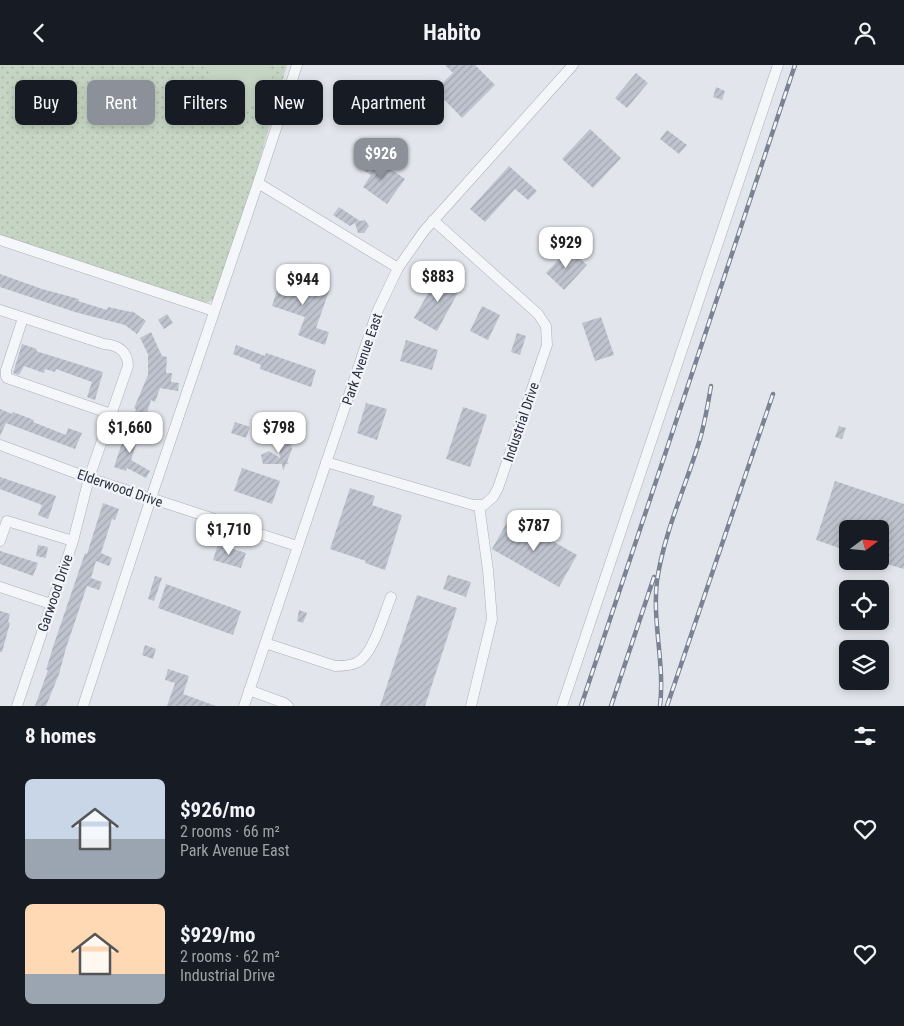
<!DOCTYPE html>
<meta charset="utf-8">
<style>
:root{--surface:#171b24;--page:#242831;--text:#f1f3f6;--muted:#9ea1a6;--accent:#8c9099}
body{margin:0;font-family:"Roboto Condensed",sans-serif;background:var(--page);color:var(--text);height:100vh;display:flex;flex-direction:column;font-size:19px;white-space:nowrap}
*{box-sizing:border-box;margin:0}
p{font-size:16px;color:var(--muted)}
.icon{flex:none;width:28px;height:28px;fill:none;stroke:currentColor;stroke-width:2;stroke-linecap:round;stroke-linejoin:round}
.map{position:relative;height:641px;overflow:hidden}
.details{display:flex;flex-direction:column;background:var(--surface);flex:1}
.details>*{flex:none}
.top-card{position:absolute;left:15px;top:15px;width:500px;height:45px;display:flex;gap:10px}
.needle{width:32px;rotate:74deg}
.controls{position:absolute;left:839px;top:455px;display:grid;gap:10px}
.controls a{display:grid;place-items:center;width:50px;height:50px;border-radius:8px;background:var(--surface);box-shadow:0 2px 8px #0003;font-size:25px}
.price{position:absolute;translate:-50% -42px;padding:0 11px;border-radius:10px;background:#fff;color:#222;font-size:16px;line-height:32px;filter:drop-shadow(0 1px 2px #0008)}
.price::after{content:'';position:absolute;left:50%;top:30px;width:15px;height:11px;margin-left:-8px;background:inherit;clip-path:polygon(0 0,100% 0,50% 100%)}
.price.on{background:var(--accent);color:#fff}
ul{padding:0;list-style:none}
li{display:flex;align-items:center;gap:15px;height:125px;padding:0 25px}
li span{display:grid;place-items:center;flex:none;width:140px;height:100px;border-radius:8px;color:#555}
li>.icon{margin-inline-start:auto}
span .icon{width:60px;height:60px;fill:#fffc;stroke-width:1}
li b{font-size:21px}
h2{display:flex;justify-content:space-between;align-items:center;height:60px;padding:0 25px;font-size:21px}
.tag{padding:0 18px;border-radius:8px;background:var(--surface);box-shadow:0 2px 8px #0003;font-size:18px;line-height:45px}
.tag.on{background:var(--accent);color:#fff}
header{display:flex;justify-content:space-between;align-items:center;height:65px;padding:0 25px;background:var(--surface);font-size:22px;font-weight:700}
.map>svg:first-child{display:block}
</style>
<header><svg class="icon" aria-label="back" viewBox="0 0 24 24"><path d="M15 5l-7 7 7 7"/></svg>Habito<svg class="icon" aria-label="person" viewBox="0 0 24 24"><circle cx="12" cy="8" r="4"/><path d="M4 21q1-7 8-7t8 7"/></svg></header>
<div class="map">
<svg width="904" height="641" viewBox="0 0 904 641">
<defs>
<pattern id="park-dots" width="8" height="8" patternUnits="userSpaceOnUse" patternTransform="scale(1.25)"><rect width="8" height="8" fill="#c6d5c3"/><path d="M2 2h.1M6 6h.1" fill="none" stroke="#aab7a9" stroke-width="1.8" stroke-linecap="round"/></pattern>
<pattern id="building-hatch" width="6" height="6" patternUnits="userSpaceOnUse" patternTransform="scale(1.25)"><rect width="6" height="6" fill="#bfc3ce"/><path d="M-1 1l2-2M0 6l6-6M5 7l2-2" fill="none" stroke="#a4a8b2"/></pattern>
</defs>
<rect width="100%" height="100%" fill="#e2e5eb"/>
<path fill="url(#park-dots)" d="M0,0h287l-34,118 -39,117 -10,3 -204,-67z"/>
<path fill="#c6d5c3" d="M212,0h57l6,24 -9,14 -47,11 -12,-37z"/>
<path fill="url(#building-hatch)" d="M445,0h30l20,20 -33,33 -27,-28 18,-17z
M636,8l12,10 -21,25 -12,-10z
M716,22l9,4 -3,9 -9,-3z
M590,64l31,29 -28,30 -31,-29z
M667,65l20,15 -8,9 -19,-15z
M370,90l35,24 -18,25 -24,-17 8,-12 -11,-7z
M509,101l28,25 -9,9 -13,-11 -30,33 -15,-13z
M339,142l21,14 5,-1 4,6 -5,7h-6l-3,-10 -5,3 -17,-11z
M569,183l18,17 -23,25 -18,-17z
M0,209l42,15 37,10 -1,2 29,9 1,-3 23,5 1,-1 14,10 -9,13 -12,-9 -50,-13 -75,-25z
M439,209l22,13 -24,44 -23,-13z
M282,210l47,16 -13,37 13,4 -4,13 -27,-10 7,-18 -33,-11z
M482,241l18,9 -12,25 -18,-9z
M167,249l6,9 -9,6 -6,-9z
M601,252l13,38 -19,6 -13,-38z
M151,267l11,24 5,1 -1,16h6l-1,9 8,1 -1,8 -18,-3 -5,14 -4,-2 -6,19 -11,-3 2,-7 -2,-1 14,-33v-21l-8,-16z
M517,268l9,3 -6,19 -9,-3z
M406,275l32,10 -6,20 -32,-9z
M22,279l15,5 -1,2 67,21 -8,28 -8,-3 5,-15 -36,-13 -1,3 -10,-3 -1,4 -20,-7 -5,9 -6,-2z
M236,280l29,11 1,-3 50,17 -5,17 -51,-18 1,-4 -28,-11z
M366,338l21,6 -10,31 -20,-7z
M463,342l24,8 -17,52 -24,-8z
M0,344l12,5 1,-2 21,8 -1,2 33,13 2,-7 14,5 -7,16 -69,-26 -6,13z
M281,347l19,6 -4,13 -19,-6z
M235,357l15,5 -4,11 -15,-5z
M839,361l7,2 -4,11 -7,-2z
M127,363l13,4 -9,28 19,11 -4,7 -19,-10 -1,3 -12,-4z
M290,372l2,12 -5,13 2,2h-3l-3,7 -1,-7h-19l-2,-9 8,-4 11,7 -2,-15z
M242,403l38,13 -8,23 -38,-13z
M0,412l56,19 -8,23 -10,-4 4,-10 -42,-16z
M835,416l69,23v65l-24,-7v-33h-32v22l-32,-11z
M350,423l25,8 -3,9 30,10 -17,55 -20,-7 1,-2 -36,-12z
M103,438l16,6 -4,11 -3,-1 -11,34 11,5 -3,8 -13,-5 -5,17 11,4 -3,8 -12,-4 -21,62 -7,26 -13,32h-11l13,-36h-2l8,-26 31,-91 2,1z
M510,452l67,38 -18,32 -67,-38z
M218,479l28,9 -5,15 -28,-8z
M38,480l10,2 -2,11 -10,-2z
M0,486l38,12 -5,13 -33,-12z
M448,510l23,7 -5,15 -23,-8z
M155,511l7,2 -8,23 -6,-2z
M166,519l75,27 -8,24 -75,-27z
M417,530l40,13 -32,98h-45z
M299,545l8,3 -4,10 -6,-2z
M0,546l10,3 -2,8 2,1 -8,29h-2z
M145,580l11,4 -3,10 -11,-4z
M168,604l21,7 -6,18 33,12h-49l8,-23 -10,-3z"/>
<g fill="none" stroke-linecap="round" stroke-linejoin="round">
<defs>
<path id="minor" d="M258,118l39,-118
M0,175l214,71
M0,245l104,34c14,1 24,7 24,22l-39,112 -16,63 -56,165
M23,253l-17,52v6l1,2 104,36
M0,380l89,33 208,68
M326,397l147,43h11l9,-8 5,-9 49,-143 -1,-19 -8,-12 -105,-94
M0,476l7,-20 66,20
M0,522l51,17
M265,578l70,23c7,0 16,0 23,-4 15,-8 26,-48 33,-65
M249,625l35,13 4,3
M83,641l68,-208 107,-315 140,85
M244,641l133,-394 21,-44 26,-37 149,-166
M471,641l21,-87 -4,-49 -9,-65
M562,641l216,-641"/>
</defs>
<use href="#minor" stroke="#abafb9" stroke-width="11"/>
<use href="#minor" stroke="#f5f6f9" stroke-width="10"/>
<defs>
<path id="rail" d="M581,641l214,-641
M611,641l43,-129
M660,641c5,-42 -8,-84 -3,-125 7,-49 29,-95 43,-142 5,-17 8,-35 11,-53
M667,641l106,-312"/>
</defs>
<use href="#rail" stroke="#7b8294" stroke-width="4.5"/>
<use href="#rail" stroke="#f2f4f8" stroke-width="2.5" stroke-dasharray="8" stroke-linecap="butt"/>
</g>
<g text-anchor="middle" dominant-baseline="central" stroke-width="4.5" stroke-linejoin="round" paint-order="stroke">
<g font-size="14" fill="#2a3143" stroke="#f2f4f8">
<text transform="translate(362 294) rotate(-71)">Park Avenue East</text>
<text transform="translate(521 357) rotate(-71)">Industrial Drive</text>
<text transform="translate(120 423) rotate(19)">Elderwood Drive</text>
<text transform="translate(55 528) rotate(-71)">Garwood Drive</text>
</g>
</g>
</svg>
<div class="controls">
<a><svg class="needle" viewBox="-14 -14 28 28"><path d="M0-13l5 13h-10z" fill="#e53935"/><path d="M0 13l5-13h-10z" fill="#9ea1a6"/></svg></a>
<a><svg class="icon" aria-label="locate" viewBox="0 0 24 24"><circle cx="12" cy="12" r="6"/><path d="M12 2v4M12 18v4M2 12h4M18 12h4"/></svg></a>
<a><svg class="icon" aria-label="layers" viewBox="0 0 24 24"><path d="M12 4l9 5-9 5-9-5zM3 14l9 5 9-5"/></svg></a>
</div>
<b class="price on" style="left:381px;top:115px">$926</b>
<b class="price" style="left:566px;top:204px">$929</b>
<b class="price" style="left:438px;top:238px">$883</b>
<b class="price" style="left:303px;top:241px">$944</b>
<b class="price" style="left:130px;top:389px">$1,660</b>
<b class="price" style="left:279px;top:389px">$798</b>
<b class="price" style="left:534px;top:487px">$787</b>
<b class="price" style="left:229px;top:491px">$1,710</b>
<div class="top-card">
<a class="tag">Buy</a>
<a class="tag on">Rent</a>
<a class="tag">Filters</a>
<a class="tag">New</a>
<a class="tag">Apartment</a>
</div>
</div>
<section class="details">
<h2>8 homes<svg class="icon" aria-label="filters" viewBox="0 0 24 24"><path d="M4 7h16M4 17h16"/><circle cx="9" cy="7" r="2"/><circle cx="15" cy="17" r="2"/></svg></h2>
<ul>
<li><span style="background:linear-gradient(#c9d6e8 60%,#9aa5b1 0)"><svg class="icon" aria-label="home" viewBox="0 0 24 24"><path d="M3 11l9-7 9 7M6 9v11h12V9"/></svg></span><div><b>$926/mo</b><p>2 rooms · 66 m²</p><p>Park Avenue East</p></div><svg class="icon" aria-label="heart" viewBox="0 0 24 24"><path d="M12 20l-8-8c-3-5 5-10 8-4 3-6 11-1 8 4z"/></svg></li>
<li><span style="background:linear-gradient(#ffd9b3 70%,#9aa5b1 0)"><svg class="icon" aria-label="home" viewBox="0 0 24 24"><path d="M3 11l9-7 9 7M6 9v11h12V9"/></svg></span><div><b>$929/mo</b><p>2 rooms · 62 m²</p><p>Industrial Drive</p></div><svg class="icon" aria-label="heart" viewBox="0 0 24 24"><path d="M12 20l-8-8c-3-5 5-10 8-4 3-6 11-1 8 4z"/></svg></li>
</ul>
</section>
